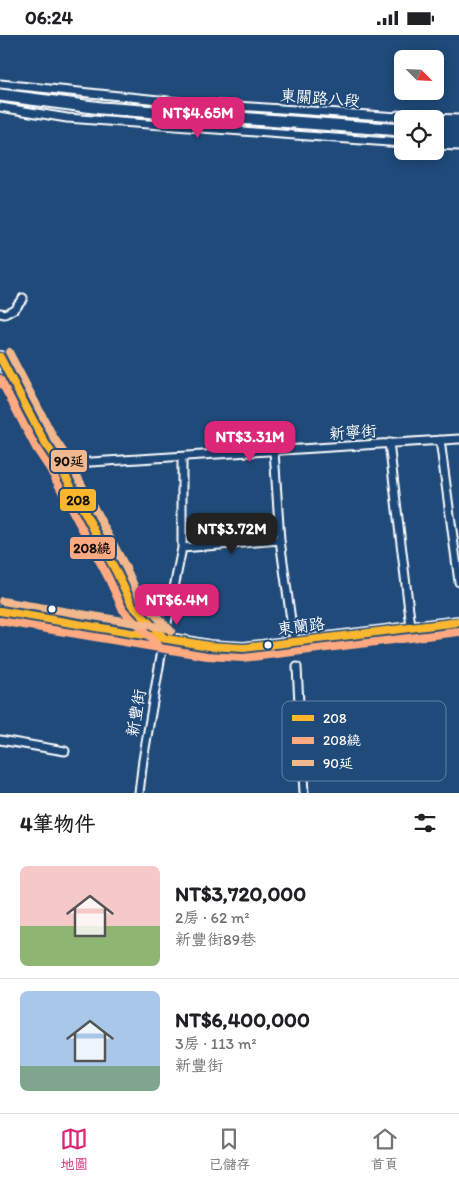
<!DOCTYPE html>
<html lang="zh-TW">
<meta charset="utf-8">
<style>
:root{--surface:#fff;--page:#f2f2f2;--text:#202124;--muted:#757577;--line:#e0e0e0;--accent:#db2777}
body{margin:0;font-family:Itim,"LXGW WenKai TC",sans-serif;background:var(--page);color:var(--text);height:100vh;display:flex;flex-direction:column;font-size:19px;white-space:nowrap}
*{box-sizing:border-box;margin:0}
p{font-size:16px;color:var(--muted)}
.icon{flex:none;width:28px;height:28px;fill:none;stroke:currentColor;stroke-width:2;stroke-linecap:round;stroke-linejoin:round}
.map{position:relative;height:758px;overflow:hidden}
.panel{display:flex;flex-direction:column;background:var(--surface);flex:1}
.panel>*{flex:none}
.needle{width:32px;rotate:114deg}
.tools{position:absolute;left:394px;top:15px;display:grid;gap:10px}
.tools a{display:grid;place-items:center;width:50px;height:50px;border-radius:8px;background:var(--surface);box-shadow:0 2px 12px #0003;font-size:25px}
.price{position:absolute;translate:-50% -42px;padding:0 11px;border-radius:10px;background:var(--accent);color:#fff;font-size:16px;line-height:32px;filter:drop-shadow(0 1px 2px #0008)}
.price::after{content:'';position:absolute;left:50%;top:30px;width:15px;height:11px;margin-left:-8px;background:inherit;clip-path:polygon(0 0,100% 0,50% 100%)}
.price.active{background:#222;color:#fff}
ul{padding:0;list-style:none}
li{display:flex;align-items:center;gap:15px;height:125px;padding:0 20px}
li+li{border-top:1px solid var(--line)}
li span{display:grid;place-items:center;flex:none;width:140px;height:100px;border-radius:8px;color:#555}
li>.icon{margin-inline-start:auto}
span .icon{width:60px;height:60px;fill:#fffc;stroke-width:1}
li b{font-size:21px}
h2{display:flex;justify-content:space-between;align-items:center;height:60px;padding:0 20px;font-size:21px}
.status{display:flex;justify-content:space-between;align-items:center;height:35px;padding:0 25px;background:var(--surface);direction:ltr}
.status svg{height:14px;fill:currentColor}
.tab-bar{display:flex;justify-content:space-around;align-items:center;height:70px;border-top:1px solid var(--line);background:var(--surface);font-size:14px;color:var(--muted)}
.tab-bar a{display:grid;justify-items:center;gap:2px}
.tab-bar .active{color:var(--accent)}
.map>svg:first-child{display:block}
</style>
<div class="status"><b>06:24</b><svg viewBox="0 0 49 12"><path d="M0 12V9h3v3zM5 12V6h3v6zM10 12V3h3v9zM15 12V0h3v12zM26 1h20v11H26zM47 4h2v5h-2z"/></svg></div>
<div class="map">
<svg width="459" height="758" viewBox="0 0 459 758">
<rect width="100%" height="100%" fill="#1f4a7a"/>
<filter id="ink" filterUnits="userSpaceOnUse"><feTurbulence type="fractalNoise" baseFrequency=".02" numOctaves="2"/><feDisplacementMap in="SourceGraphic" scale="10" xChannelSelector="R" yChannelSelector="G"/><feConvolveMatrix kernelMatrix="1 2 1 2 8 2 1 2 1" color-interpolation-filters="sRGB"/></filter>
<g filter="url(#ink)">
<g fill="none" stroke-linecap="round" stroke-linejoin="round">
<defs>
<path id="minor" d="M0,49l179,18 219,15 61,2
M0,72l67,11 335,25
M0,278l5,1 9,-5 9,-11
M440,405l19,142
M389,408l22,184
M274,416l6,89 14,102
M59,429l400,-25
M182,513l98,-8
M297,632l7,126
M0,705l65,11
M139,758l4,-33 21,-122 18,-90v-91"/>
<path id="tertiary" d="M0,576l164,27"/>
<path id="primary" d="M0,322l45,86 14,21 58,109 15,32 32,33 45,8 35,2 215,-26"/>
<path id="trunk" d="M0,60l101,13 301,22
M398,82l7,2
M435,89l24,2
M435,98l24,1
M399,107h3
M435,108l24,1"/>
</defs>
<use href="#minor" stroke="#fff" stroke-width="11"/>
<use href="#tertiary" stroke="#fff" stroke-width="12"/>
<use href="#primary" stroke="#fff" stroke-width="14"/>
<use href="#trunk" stroke="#fff" stroke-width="15"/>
<use href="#minor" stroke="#1f4a7a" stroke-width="7"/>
<use href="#tertiary" stroke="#1f4a7a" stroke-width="9"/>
<use href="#primary" stroke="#1f4a7a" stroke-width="10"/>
<use href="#trunk" stroke="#1f4a7a" stroke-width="11"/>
<defs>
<path id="bus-1" d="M0,322l45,86 14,21 58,109 15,32 32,33
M0,576l209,35 35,2 215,-26"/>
<path id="bus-2" d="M0,344l36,69 14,21 58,108 15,33 34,35
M0,586l207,35 36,2 216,-26"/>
<path id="bus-3" d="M9,317l45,86 14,21 58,109 14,31 31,32
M2,566l164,27"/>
</defs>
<use href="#bus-1" stroke="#1f4a7a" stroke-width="11"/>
<use href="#bus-2" stroke="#1f4a7a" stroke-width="11"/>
<use href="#bus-3" stroke="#1f4a7a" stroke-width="11"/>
<use href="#bus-1" stroke="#fab62d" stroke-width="8"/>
<use href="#bus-2" stroke="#ffa980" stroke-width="8"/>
<use href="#bus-3" stroke="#f1b78d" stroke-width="8"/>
</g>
</g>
<g fill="#fff" stroke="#1f4a7a" stroke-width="2">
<circle cx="52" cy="574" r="4.5"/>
<circle cx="268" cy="610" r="4.5"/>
</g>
<g text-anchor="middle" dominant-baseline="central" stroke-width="4" stroke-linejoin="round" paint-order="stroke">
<g font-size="16" fill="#fff" stroke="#1f4a7a">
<text transform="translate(320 63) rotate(4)">東關路八段</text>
<text transform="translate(353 397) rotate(-4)">新寧街</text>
<text transform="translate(301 591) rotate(-7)">東蘭路</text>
<text transform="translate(136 678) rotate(-80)">新豐街</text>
</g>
</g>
<rect x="282" y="666" width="164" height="80" rx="8" fill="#1f4a7a" stroke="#6280a2" stroke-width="1"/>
<rect x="292" y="680" width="22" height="6" fill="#fab62d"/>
<rect x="292" y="702" width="22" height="7" fill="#ffa980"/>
<rect x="292" y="725" width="22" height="6" fill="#f1b78d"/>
<g font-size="14" fill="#fff">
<text x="323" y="688">208</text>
<text x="323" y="710">208繞</text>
<text x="323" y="733">90延</text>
</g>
<g stroke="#1f4a7a" stroke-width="2">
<rect x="50" y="414" width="38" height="24" rx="5" fill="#f1b78d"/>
<rect x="59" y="453" width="38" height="24" rx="5" fill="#fab62d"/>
<rect x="69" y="501" width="47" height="24" rx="5" fill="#ffa980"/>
</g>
<g font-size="14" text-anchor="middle" font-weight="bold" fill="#111">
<text x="69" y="431">90延</text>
<text x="78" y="470">208</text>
<text x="92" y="518">208繞</text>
</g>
</svg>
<div class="tools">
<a><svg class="needle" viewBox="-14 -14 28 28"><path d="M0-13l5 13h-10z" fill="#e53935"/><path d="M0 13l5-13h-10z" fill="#757577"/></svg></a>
<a><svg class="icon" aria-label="locate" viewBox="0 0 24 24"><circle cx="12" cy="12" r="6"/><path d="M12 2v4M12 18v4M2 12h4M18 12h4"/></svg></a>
</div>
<b class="price" style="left:198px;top:104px">NT$4.65M</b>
<b class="price" style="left:250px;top:428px">NT$3.31M</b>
<b class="price active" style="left:232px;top:520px">NT$3.72M</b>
<b class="price" style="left:177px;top:591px">NT$6.4M</b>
</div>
<section class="panel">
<h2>4筆物件<svg class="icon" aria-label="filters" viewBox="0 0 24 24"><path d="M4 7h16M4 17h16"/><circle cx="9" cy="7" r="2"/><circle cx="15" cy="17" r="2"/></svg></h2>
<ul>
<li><span style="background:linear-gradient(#f6c9c9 60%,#8fb573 0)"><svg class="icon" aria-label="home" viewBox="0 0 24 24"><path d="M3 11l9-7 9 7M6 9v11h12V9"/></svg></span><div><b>NT$3,720,000</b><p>2房 · 62 m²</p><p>新豐街89巷</p></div></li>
<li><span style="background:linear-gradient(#a9c7e8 75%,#7fa58c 0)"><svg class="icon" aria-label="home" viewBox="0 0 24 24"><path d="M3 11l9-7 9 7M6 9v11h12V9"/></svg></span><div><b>NT$6,400,000</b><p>3房 · 113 m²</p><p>新豐街</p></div></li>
</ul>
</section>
<nav class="tab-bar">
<a class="active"><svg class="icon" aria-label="map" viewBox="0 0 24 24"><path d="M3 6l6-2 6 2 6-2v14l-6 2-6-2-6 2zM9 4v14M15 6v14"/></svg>地圖</a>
<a><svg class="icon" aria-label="saved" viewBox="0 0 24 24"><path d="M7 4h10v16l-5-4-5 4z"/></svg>已儲存</a>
<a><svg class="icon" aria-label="home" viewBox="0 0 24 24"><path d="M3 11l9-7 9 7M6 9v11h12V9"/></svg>首頁</a>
</nav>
